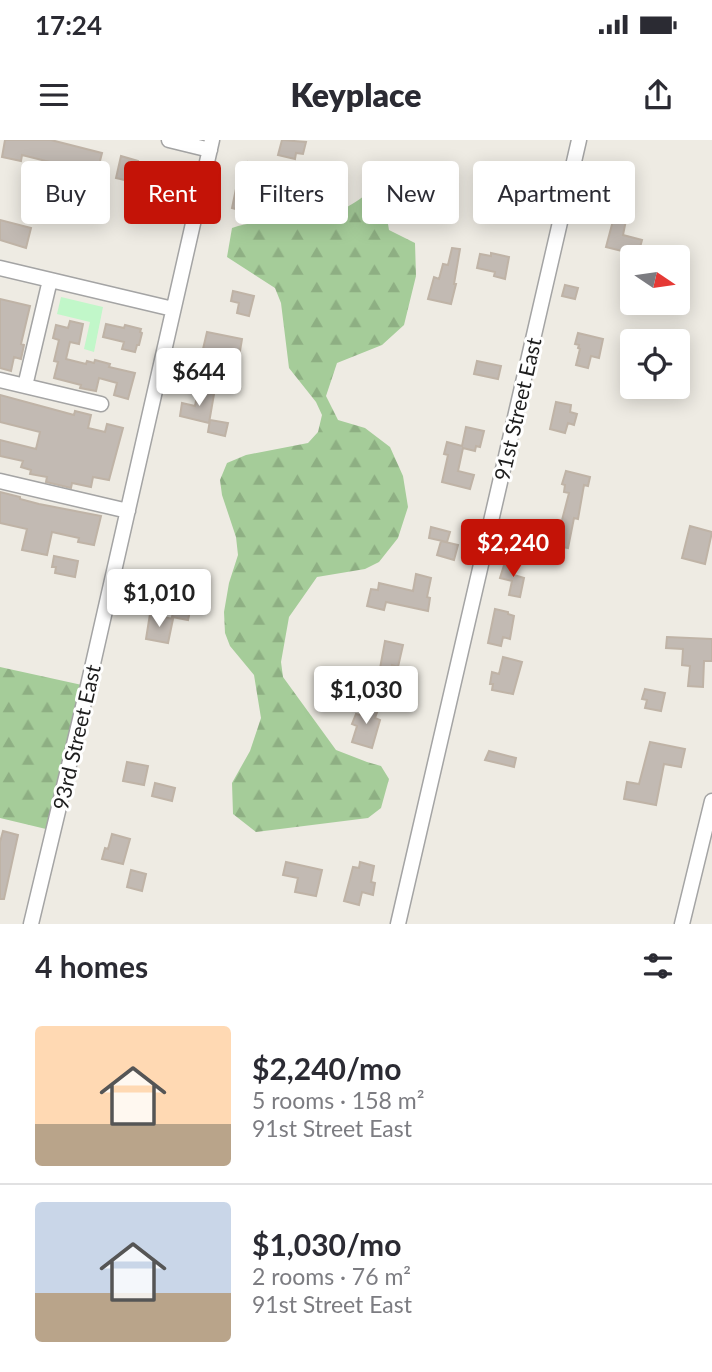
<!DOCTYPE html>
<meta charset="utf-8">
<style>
:root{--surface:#fff;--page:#f7f7f7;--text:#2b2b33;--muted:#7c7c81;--line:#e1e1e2;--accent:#c41307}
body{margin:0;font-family:Lato,sans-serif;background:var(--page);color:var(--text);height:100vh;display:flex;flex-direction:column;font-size:26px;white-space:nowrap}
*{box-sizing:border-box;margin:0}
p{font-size:23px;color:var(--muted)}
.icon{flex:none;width:38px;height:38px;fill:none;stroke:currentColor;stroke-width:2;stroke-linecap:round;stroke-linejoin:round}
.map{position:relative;height:784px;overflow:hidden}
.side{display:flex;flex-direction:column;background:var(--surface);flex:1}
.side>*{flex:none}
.top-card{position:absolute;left:21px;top:21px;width:670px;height:63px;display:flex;gap:14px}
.needle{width:46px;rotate:103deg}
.buttons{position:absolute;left:620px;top:105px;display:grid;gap:14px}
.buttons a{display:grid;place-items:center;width:70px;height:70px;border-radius:7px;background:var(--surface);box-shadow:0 4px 18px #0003;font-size:35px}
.price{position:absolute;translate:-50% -60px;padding:0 16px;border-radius:7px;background:#fff;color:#222;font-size:23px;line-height:46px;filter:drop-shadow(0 2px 4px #0008)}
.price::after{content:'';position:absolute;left:50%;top:42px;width:21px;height:16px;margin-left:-10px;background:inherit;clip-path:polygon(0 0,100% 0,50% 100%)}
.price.active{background:var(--accent);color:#fff}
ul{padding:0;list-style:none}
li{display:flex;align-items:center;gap:21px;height:175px;padding:0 35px}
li+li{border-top:2px solid var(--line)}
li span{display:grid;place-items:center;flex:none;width:196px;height:140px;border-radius:7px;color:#555}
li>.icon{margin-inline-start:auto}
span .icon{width:84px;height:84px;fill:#fffc;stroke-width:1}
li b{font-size:30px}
h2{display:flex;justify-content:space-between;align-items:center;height:84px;padding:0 35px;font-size:30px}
.pill{padding:0 24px;border-radius:7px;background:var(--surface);box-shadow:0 4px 18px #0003;font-size:24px;line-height:63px}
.pill.active{background:var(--accent);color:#fff}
.status{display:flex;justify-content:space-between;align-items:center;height:49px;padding:0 35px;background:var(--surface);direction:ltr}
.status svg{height:19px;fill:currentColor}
header{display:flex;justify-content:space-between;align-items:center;height:91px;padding:0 35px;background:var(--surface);font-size:32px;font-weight:800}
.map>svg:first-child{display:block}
</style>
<div class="status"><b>17:24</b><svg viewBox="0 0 49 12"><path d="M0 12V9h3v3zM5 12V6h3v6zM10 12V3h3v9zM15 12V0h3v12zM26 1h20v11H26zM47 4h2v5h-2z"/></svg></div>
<header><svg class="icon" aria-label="menu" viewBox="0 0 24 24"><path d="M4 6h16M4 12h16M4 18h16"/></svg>Keyplace<svg class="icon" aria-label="share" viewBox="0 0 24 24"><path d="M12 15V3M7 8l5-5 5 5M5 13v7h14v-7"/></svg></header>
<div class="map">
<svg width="712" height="784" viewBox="0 0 712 784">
<defs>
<pattern id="forest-firs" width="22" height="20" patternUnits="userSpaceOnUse" patternTransform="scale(1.75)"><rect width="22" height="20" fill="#a5cc99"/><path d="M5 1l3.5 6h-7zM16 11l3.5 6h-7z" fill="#8eaf83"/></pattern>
</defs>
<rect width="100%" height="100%" fill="#eeebe3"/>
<path fill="url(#forest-firs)" d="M364,56l20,4 5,30 26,13 1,33 -12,49 -22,20 -45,18 -11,33 12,24 27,8 25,19 13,29 5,31 -10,31 -19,24 -14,7 -48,8 -28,40 -8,45 2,15 53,73 31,12 14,4 8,13 -8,29 -13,10 -112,14 -23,-18 -1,-31 18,-32 11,-33 -7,-43 -24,-29 -5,-13 -1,-21 5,-29 9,-28 -2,-18 -14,-42 -2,-15 7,-17 19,-8 62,-12 10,-11 4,-17 -6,-13 -27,-34 -8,-65 -6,-15 -48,-31 5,-29c27,-10 51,-2 77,-5 16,-2 43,-18 55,-27z
M0,527l82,18 -36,144 -46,-11z"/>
<path fill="#c1f7c9" d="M61,157l42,10 -9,45 -10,-3 6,-27 -33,-8z"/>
<path fill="#c2bab3" stroke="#bfb3a6" stroke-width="2" d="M5,0h46l51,13 -7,28 -15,-3 2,-5 -28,-6v-4l-32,-8 -1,6 -19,-4z
M282,0l24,2 -3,12 -7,-1 -1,6 -17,-4z
M121,16l17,5 -5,21 -17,-4z
M248,22l22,6 -4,16 -13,-3 -4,21 3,1 -2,10 -18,-5 5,-24h3l4,-16 2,1z
M523,31l19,4 -4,19 -20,-4z
M608,47l15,3 -5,25 -16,-3 1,-3 -8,-2 4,-17 8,2z
M614,77l12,3 -3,15 19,5 -4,15 -32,-8z
M0,80l31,8 -5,20 -26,-8z
M452,108l8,1 -6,35h2l-5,20 -23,-5 6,-22 5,2 4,-15 5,1z
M491,113l18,4 -4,22 -11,-3 1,-4 -18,-4 3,-14 11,2z
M565,145l13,3 -3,11 -13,-3z
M233,151l21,5 -5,20 -12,-3 2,-10 -8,-2z
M0,159l30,7 -9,38 3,1 -3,14 -7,-2 -3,14 -11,-3z
M70,181l13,3 -4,20 -9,-2 -4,17 20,5 1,-3 7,2 1,-3 15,4 -1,3 26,6 -7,26 -14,-4 3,-12 -18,-5 -3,13 -16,-3 1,-3 -27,-7 4,-16 -4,-1 5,-21 -6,-2 3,-13 12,3z
M106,184l18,4 1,-3 16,4 -1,3 2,1 -3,12h-2l-2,7 -13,-3 2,-7 -21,-5z
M207,192l35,7 -3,18 -36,-8z
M578,193l25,6 -4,19 -8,-2 -3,12 -12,-3 4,-16 -2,-1 1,-3 -4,-1z
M477,221l24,5 -3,13 -24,-5z
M198,251l16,3 -5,29 -29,-7 2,-13 13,3z
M0,255l74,20 1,-4 16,4 -3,13 17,4 2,-8 16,4 -14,52 -16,-3 -2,10 -19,-4 -1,5 -25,-6 1,-5 -17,-3 1,-4 -10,-3 2,-6 -23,-5v-16l36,9 4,-17 -40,-10z
M556,262l15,3 -1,7 7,2 -3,11 -6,-2 -3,10 -15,-4z
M210,280l18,3 -3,13 -17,-4z
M466,287l18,4 -4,16 -4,-1 -1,5 -12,-3 -5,23 16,4 -4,14 -28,-7 6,-27 -4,-1 3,-12 15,4z
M566,331l24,6 -2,9 -4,-1 -6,34 -4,-1 -6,30 -15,-3 -2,9 -7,-1 -1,3 -10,-2 3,-14 14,2 3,-15 7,1 9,-35 -5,-1 1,-7 -3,-1z
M0,352l20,5v2l19,5 62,12 -7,29 -16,-3 1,-4 -27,-6 -5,23 -25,-5 5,-21 -27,-6z
M690,386l22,6 -7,32 -23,-6z
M431,387l19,5 -3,10 -18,-4z
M441,401l17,4 -4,15 -17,-5z
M54,416l24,5 -3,16 -20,-4 1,-6h-4z
M505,422l12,3 -3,10 10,3 -4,19 -11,-2 3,-14 -12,-3z
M416,434l15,4 -4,19 3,1 -2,13 -42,-9 -2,8 -17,-4 4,-17 7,1 1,-7 34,8z
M176,459l16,3 -4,18 -16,-3z
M495,469l13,3v2l6,2 -4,23 -7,-2 -2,9 -13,-3z
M150,474l23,5 -5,24 -22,-4z
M667,497l45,2v22h-8l-1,26 -15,-1 2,-20 -8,-1 1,-16 -17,-1z
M385,501l18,4 -5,22 -6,-2 -5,24 -25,-5 3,-13 14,3z
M503,517l19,5 -9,32 -21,-4 1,-6h-3l2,-12 7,2z
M645,549l20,4 -4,18 -16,-3 2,-8 -5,-1z
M364,562l15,5 -4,11 5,2 -8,28 -20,-6 5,-16 -5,-2 4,-10 4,1z
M650,602l35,7 -4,18 -17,-3 -8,41 -32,-6 3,-17 12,2z
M489,611l27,7 -2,9 -29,-7z
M127,622l21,4 -4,19 -21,-4z
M155,643l20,5 -3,13 -20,-5z
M3,691l15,4 -14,64h-4v-57z
M112,694l18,5 -7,25 -21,-5 3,-11 3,1z
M286,722l36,8 -6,26 -21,-4 3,-14 -15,-3z
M360,722l14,4 -3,16 4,1 -2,12 -11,-3 -3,13 -15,-4 9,-34 6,1z
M131,730l15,4 -4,17 -15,-4z"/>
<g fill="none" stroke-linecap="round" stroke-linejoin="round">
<defs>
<path id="minor" d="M169,0l41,10
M0,128l173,41
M0,240l101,24
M25,246l25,-106
M0,341l128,30
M31,784l56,-234 125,-550
M398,784l181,-784
M682,784l30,-123"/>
</defs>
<use href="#minor" stroke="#a4a4a4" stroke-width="17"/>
<use href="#minor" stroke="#fff" stroke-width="14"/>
</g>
<g text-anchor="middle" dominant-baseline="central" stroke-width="6" stroke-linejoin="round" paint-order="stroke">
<g font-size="21" fill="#1d1d1d" stroke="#fff">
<text transform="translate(517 269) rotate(-77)">91st Street East</text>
<text transform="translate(76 597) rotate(-77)">93rd Street East</text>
</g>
</g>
</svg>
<div class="buttons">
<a><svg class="needle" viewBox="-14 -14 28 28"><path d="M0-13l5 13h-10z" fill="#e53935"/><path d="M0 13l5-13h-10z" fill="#7c7c81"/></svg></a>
<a><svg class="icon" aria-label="locate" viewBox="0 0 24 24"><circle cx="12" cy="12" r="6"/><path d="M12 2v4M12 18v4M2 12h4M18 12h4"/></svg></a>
</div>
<b class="price" style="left:199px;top:268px">$644</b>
<b class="price active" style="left:513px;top:439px">$2,240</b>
<b class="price" style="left:159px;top:489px">$1,010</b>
<b class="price" style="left:366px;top:586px">$1,030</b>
<div class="top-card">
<a class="pill">Buy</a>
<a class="pill active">Rent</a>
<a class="pill">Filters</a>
<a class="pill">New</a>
<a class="pill">Apartment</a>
</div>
</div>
<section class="side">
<h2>4 homes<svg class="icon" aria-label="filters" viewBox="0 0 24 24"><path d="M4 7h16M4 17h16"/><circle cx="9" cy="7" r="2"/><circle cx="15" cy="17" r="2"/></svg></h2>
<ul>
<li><span style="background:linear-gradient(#ffd9b3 70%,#b9a48a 0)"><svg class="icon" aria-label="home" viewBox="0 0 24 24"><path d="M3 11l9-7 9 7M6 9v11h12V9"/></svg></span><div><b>$2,240/mo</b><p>5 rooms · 158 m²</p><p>91st Street East</p></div></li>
<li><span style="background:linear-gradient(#c9d6e8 65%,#b9a48a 0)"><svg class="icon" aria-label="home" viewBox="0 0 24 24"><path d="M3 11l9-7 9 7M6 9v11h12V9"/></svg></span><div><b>$1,030/mo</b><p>2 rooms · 76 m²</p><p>91st Street East</p></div></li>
</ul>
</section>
